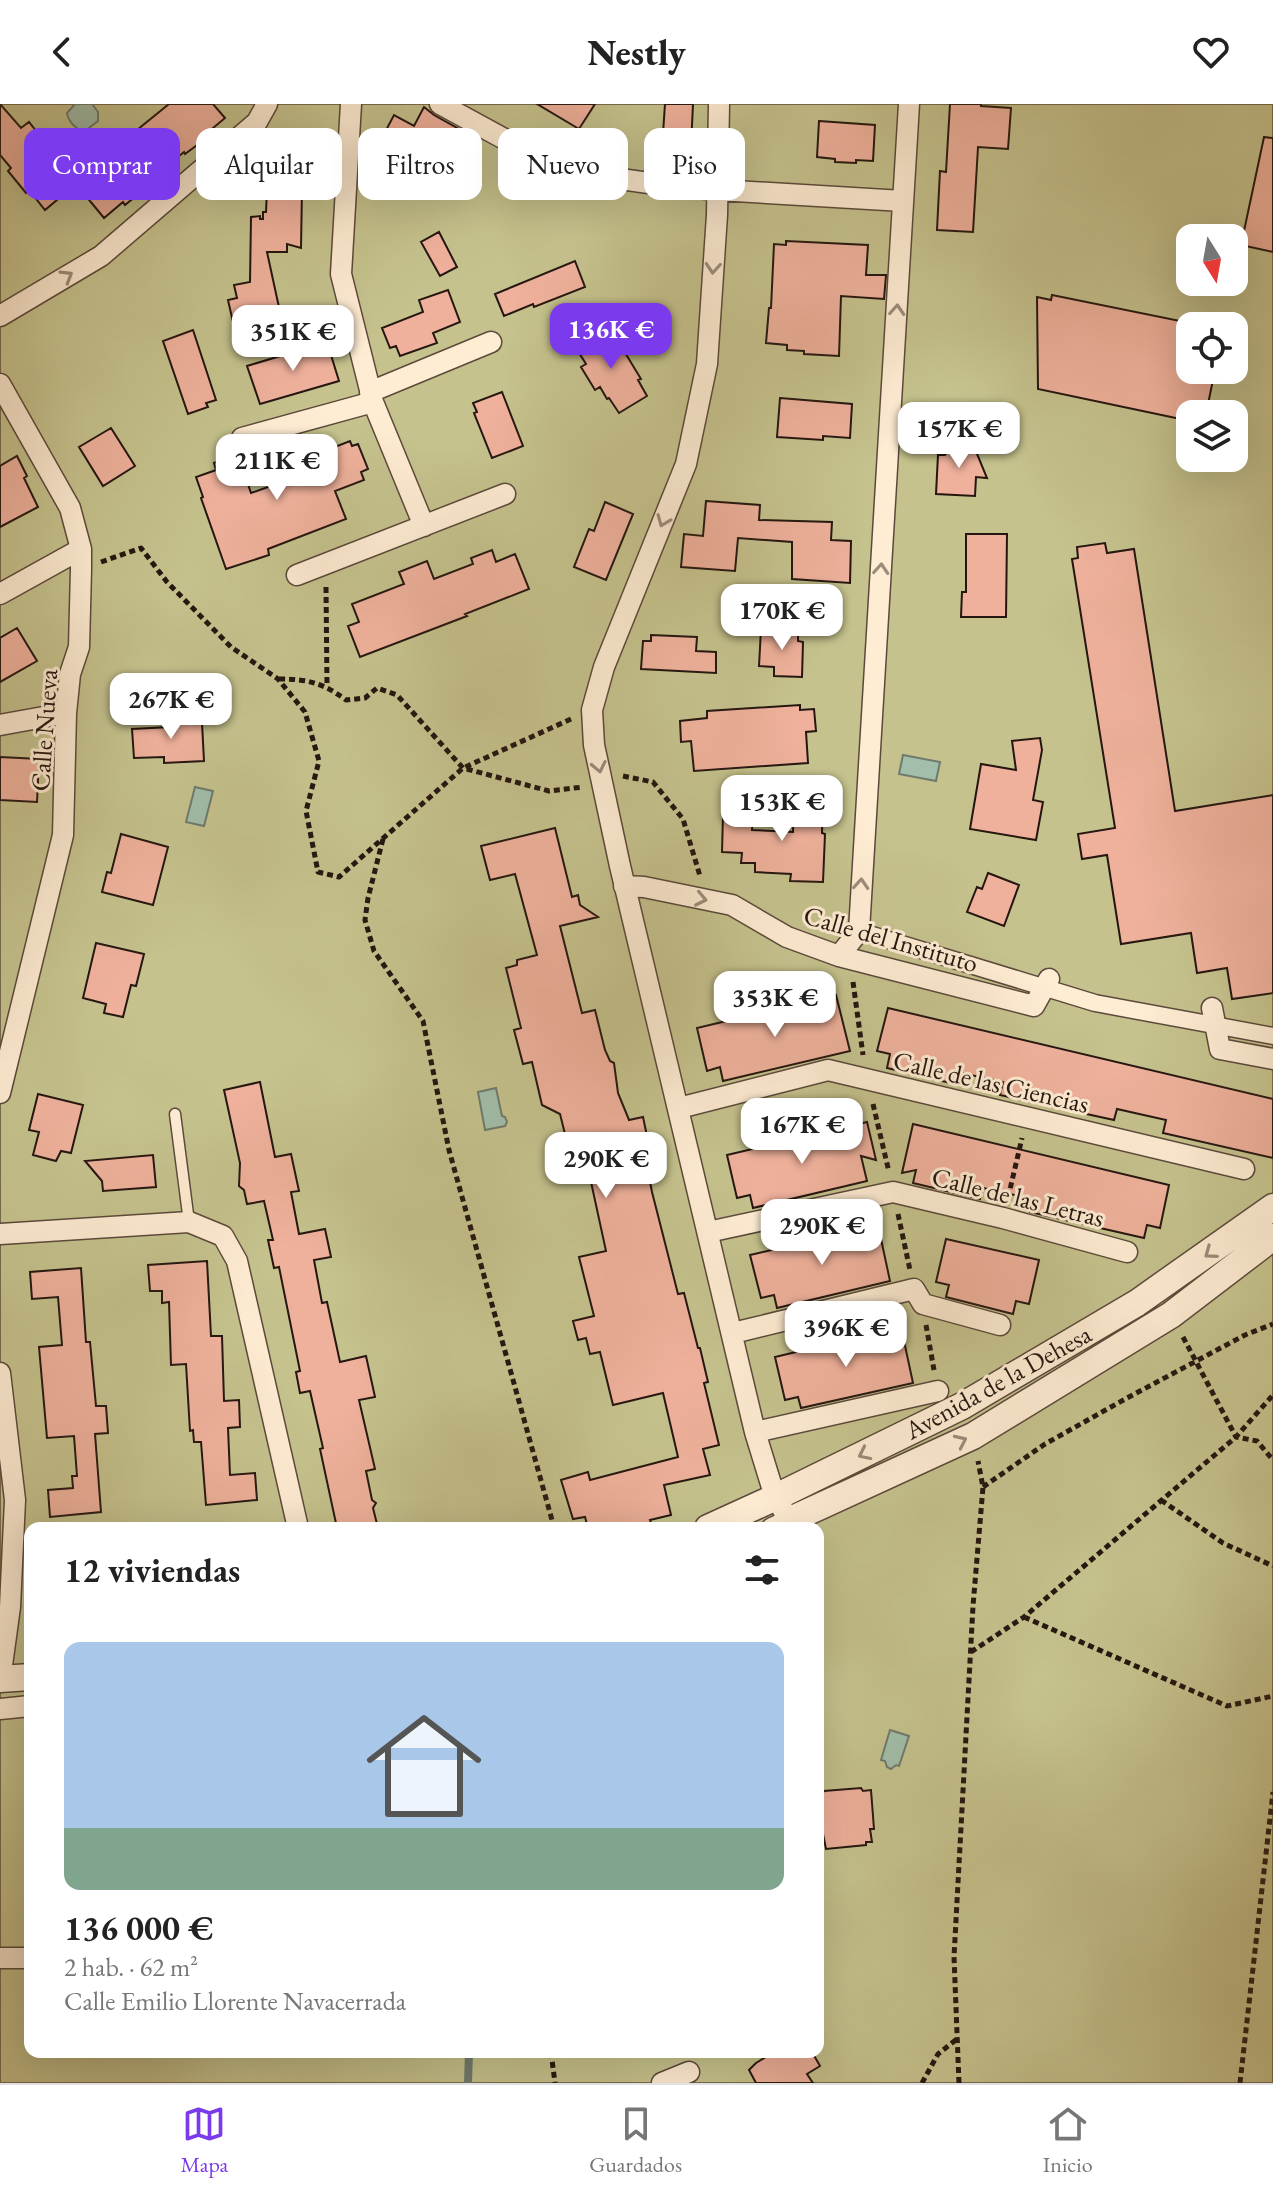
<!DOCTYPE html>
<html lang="es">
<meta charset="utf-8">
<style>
:root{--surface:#fff;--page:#f2f2f2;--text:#222;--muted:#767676;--line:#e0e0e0;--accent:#7c3aed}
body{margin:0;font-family:"EB Garamond",serif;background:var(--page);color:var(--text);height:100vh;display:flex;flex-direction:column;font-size:30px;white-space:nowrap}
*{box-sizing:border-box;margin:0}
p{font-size:26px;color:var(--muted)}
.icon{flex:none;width:44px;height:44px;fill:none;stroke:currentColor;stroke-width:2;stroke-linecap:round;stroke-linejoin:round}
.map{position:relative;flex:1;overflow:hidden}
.sheet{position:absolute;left:24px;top:1418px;width:800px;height:536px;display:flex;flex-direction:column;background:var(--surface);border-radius:16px;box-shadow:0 8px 32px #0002}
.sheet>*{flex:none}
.top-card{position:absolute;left:24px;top:24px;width:800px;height:72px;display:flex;gap:16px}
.needle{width:52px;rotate:169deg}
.controls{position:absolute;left:1176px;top:120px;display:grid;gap:16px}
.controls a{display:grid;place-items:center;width:72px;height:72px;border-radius:16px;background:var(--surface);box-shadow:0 8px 32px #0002;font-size:40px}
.price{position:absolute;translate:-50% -68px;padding:0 18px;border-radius:16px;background:#fff;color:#222;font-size:26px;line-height:52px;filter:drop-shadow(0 2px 4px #0008)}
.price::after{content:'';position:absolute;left:50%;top:48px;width:24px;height:18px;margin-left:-12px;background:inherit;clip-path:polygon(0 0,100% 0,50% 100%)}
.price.selected{background:var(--accent);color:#fff}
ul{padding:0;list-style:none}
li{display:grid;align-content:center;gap:16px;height:424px;padding:0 40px}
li+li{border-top:2px solid var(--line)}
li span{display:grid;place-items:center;height:248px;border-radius:16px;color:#555}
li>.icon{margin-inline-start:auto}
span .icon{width:144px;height:144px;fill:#fffc;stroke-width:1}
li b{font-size:34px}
h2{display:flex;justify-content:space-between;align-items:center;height:96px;padding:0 40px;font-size:34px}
.tag{padding:0 28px;border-radius:16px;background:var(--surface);box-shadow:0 8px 32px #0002;font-size:28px;line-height:72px}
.tag.selected{background:var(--accent);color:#fff}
header{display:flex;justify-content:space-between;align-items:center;height:104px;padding:0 40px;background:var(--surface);font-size:36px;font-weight:800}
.tab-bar{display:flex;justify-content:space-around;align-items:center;height:112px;border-top:2px solid var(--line);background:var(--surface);font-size:22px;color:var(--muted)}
.tab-bar a{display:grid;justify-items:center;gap:4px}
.tab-bar .selected{color:var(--accent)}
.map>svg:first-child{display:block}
</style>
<header><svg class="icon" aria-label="back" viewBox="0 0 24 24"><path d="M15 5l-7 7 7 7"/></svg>Nestly<svg class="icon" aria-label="heart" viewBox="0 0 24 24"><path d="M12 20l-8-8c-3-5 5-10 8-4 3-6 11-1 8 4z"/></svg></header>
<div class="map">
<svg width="1273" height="1979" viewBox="0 0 1273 1979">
<rect width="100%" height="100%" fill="#fee2bc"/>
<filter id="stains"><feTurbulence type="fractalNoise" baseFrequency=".0025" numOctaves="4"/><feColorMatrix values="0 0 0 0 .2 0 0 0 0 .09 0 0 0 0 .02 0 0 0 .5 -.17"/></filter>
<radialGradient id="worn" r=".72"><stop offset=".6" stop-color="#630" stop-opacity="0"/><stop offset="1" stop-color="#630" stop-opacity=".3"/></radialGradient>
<path fill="#c5c28d" stroke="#756c4e" stroke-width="2" fill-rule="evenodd" d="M0,0h1273v1979h-1273zM1190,134h44v44h-44zM1190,222h44v44h-44zM1190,310h44v44h-44zM30,1424h788v524h-788z"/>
<path fill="#a1bfab" stroke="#6f7b6d" stroke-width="2" d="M75,0h17l6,8v9l-13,10c-8,0 -17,-10 -18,-18z
M903,651l37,7 -4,19 -37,-7z
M195,683l18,4 -9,35 -18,-4z
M496,984l6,28 3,1 2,5 -2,4 -20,4 -7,-38z
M890,1626l19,6 -10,30 -3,-1 -5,4 -4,-2 -2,-6 -4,-1z"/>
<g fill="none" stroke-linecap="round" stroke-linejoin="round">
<path stroke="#6f7b6d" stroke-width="8" d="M468,1979l1,-31"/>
</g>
<path fill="#efb19c" stroke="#251610" stroke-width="2" d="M0,0l21,24 8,-6 11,14 2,-2 37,43 90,-73h44l12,14 -19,16 2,3 -23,17 -1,-2 -39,32 2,3 -22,18 -2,-3 -19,16 -28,-34 -31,26 -16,-20 -3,3 -18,-22 3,-3 -11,-13z
M537,0h58l-16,25z
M665,0h28l-2,42 -8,-1v5l-21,-2z
M950,0h31v2l30,2 -3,41 -30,-2 -5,85 -36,-2 3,-59 6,1z
M424,3l10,8 39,22 -10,18 9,5 -20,37 -72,-41 9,-16 -6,-4 11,-21 20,11z
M819,17l56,4 -2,36 -17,-1v3l-21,-1v-3l-18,-2z
M290,32l30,1 -2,29 -9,18 -7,5 -1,59 -14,-4v8h-20l13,60 -47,10 -5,-22 9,-2 -3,-13 16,-3 1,-65 9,-1v3h3v-7h3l2,-44h4l1,-17 17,1z
M1264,33l9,1v114l-32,-7z
M439,128l18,35 -17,9 -19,-34z
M786,137l82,4 -2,30h20l-2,24 -43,-3 -2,60 -35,-2v-3l-17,-1v-5l-21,-2 3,-35h2l3,-64 12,1z
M575,157l10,26 -51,20 -1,-3 -29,12 -9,-22z
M448,186l12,32 -27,11 4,10 -37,13 -4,-10 -6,2 -8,-20 41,-16 -4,-12z
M1052,191l138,28v47h25l-9,44h-16v7l-152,-32 -1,-92 14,3z
M610,224l31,51 -3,1 9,16 -28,17 -10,-15 -2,1 -7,-12 -5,3 -14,-23 5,-3 -10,-16z
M193,226l23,70 -10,3 2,4 -20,7 -25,-73z
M327,238l12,39 -79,23 -13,-38z
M502,288l21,54 -31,12 -18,-45 3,-1 -4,-9z
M780,294l72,6 -2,34 -27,-2v4l-46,-3z
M111,324l24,38 -32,20 -24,-39z
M966,334l7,6 14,34 -11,-1 -1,19 -39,-2 2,-39h7l12,-16z
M350,337l2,5 6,-2 10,25 -7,3 3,8 -29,11 11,28 -78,30 1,6 -43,14 -25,-71 2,-1 -7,-20 20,-7 -2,-7 21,-7 3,10 4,1 9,26 34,-12 -4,-13z
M17,352l10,20 -3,2 14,29 -38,20v-61z
M706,397l54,4 -1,15 73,2 -1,18 20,1 -1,42 -58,-4v-37l-54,-4 -3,33 -54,-4 3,-33 19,2z
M605,398l28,12 -27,66 -32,-13 15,-38 5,2z
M966,430h41l-1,83h-45l1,-25h4z
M1105,439l2,10 27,-4 41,262 98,-16v198l-41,6 -5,-31 -30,5 -6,-40 -70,11 -14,-89 -25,4 -4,-25 37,-6 -43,-269 6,-1 -1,-11z
M492,446l4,12 19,-8 14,35 -64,25 2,2 -107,41 -12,-31 11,-4 -7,-18 52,-20 -5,-12 28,-11 7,18 39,-15 -2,-6z
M17,524l20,33 -37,21v-44z
M761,525l37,2v10l5,1 -1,35 -28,-1v-9l-15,-1z
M651,531l46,2 -1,14 20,1v21l-75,-4 2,-28h8z
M800,601v5l14,-1 2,22 -10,1 2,31 -114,8 -3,-30 -10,1 -1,-21 27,-3v-7z
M197,612v8l5,-1 2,38 -40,2v-6l-30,1 -2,-29 38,-2 -1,-9z
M1040,634l2,12 -9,50 10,2 -7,38 -66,-11 11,-65 35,6 -4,-29z
M0,653l39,2 -2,43 -37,-2z
M794,692l29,1 -1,36 3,1 -2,48 -33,-1 1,-7 -36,-2v-9h-14l1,-10 -20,-1 1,-37 30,2 -1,13 41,2z
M555,724l17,69 6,-2 2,10 18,12 -38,9 22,87 13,-3 10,40 5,11 4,2 4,30 11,27 14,-3 5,24 -6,1 10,50 26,102 6,-1 14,55h2l8,34 -4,1 15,62 -16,4 7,26 -46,10 7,30 -21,5 1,3 -19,5h-44l-3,-11 -12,2 -12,-39 27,-8 2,8 88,-23 -15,-64 -50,12 -13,-53 -10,2 -4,-16 -8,2 -5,-19 21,-5 -15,-59 27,-6 -18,-83 -12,3 -13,-8 7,-9 -10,-40 -18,-9 -10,-43 -9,2 -9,-34 7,-2 -15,-60 11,-3v-5l20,-5 -22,-81 -25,6 -9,-34z
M121,730l47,13 -15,58 -51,-13 5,-20 4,1z
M988,769l31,12 -15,41 -37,-14 10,-25 5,2z
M96,839l48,11 -8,32 -5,-1 -8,32 -19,-4 2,-9 -23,-6z
M836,891l14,56 -127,30 -3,-14 -13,4 -10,-43z
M888,904l385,91v59l-110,-25 3,-13 -49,-11 -3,11 -114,-25 3,-13 -46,-10 -2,12 -68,-16 3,-14 -13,-3z
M260,978l15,75 16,-3 8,37 -8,1 8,42 26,-5 6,28 -17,3 8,43 5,-1 13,60 26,-6 9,41 -16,3 16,69 -9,2 6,29 4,3 -3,5 5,20h-41l-17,-79 3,-1 -13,-57 -10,2 -4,-21 4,-1 -21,-104 -5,1 -6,-28h5l-9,-39 -17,3 -3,-14 -5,-4 1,-23 -16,-73z
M38,990l45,11 -12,48 -10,-2 -5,10 -23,-6 6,-23 -10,-2z
M867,1018l9,38 -15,-4 6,25 -114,27 -3,-13 -13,3 -10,-43z
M913,1020l256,61 -9,43 -13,-3 -3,13 -114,-26 3,-13 -50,-11 -3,11 -67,-16 3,-13 -14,3z
M153,1051l3,32 -53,4 -1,-10 -17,-20z
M878,1121l12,56 -113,27 -3,-13 -13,3 -11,-43z
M946,1135l93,21 -10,44 -13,-3 -3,13 -67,-17 3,-12 -13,-3z
M207,1157l4,75h11l2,65 15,-1 1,27 -12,1 2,47 25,-2 2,27 -51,5 -5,-63h-7l-1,-12 -3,1 -4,-67 -15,1 -2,-63 -7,1v-12h-12l-2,-26z
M81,1164l5,74h4l6,64h10l2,27 -13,1 6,78 -51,5 -2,-27 25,-2 -1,-12h5l-3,-40 -27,2 -8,-91 23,-2 -4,-48 -26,2 -2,-27z
M901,1223l12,56 -112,25 -3,-11 -13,3 -10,-43z
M861,1684l2,3 8,-1 3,39h-4l2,13h-6v3l-40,4 -3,-15h-5v-39l4,-1 2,-3z
M774,1948h38l8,14 -13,8 6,9h-57l-7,-13 7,-7z"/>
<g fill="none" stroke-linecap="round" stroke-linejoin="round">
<defs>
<path id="service" d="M175,1010l14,108"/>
<path id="pedestrian" d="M859,827l236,72 178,33"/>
<path id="minor" d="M351,0l-10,170 32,128 51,124
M440,0l81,44 64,26 78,11 55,5 185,11
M719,0l-2,111 -10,149 -21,100 -82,203 -12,43 2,35 26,121 135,566 16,52 17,37 -16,7
M0,212l101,-60 156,-134 10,-18
M0,280l70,124 11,41v20l-2,78 -9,27 -4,39 -3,122 -63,258
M370,288l121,-50
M242,334l131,-36
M297,471l208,-81
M0,490l81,-45
M0,621l66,-12
M624,782l20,1 88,18 55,32 52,19 195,50 15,-27
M839,852l20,-25 50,-827
M1212,904l8,41 53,10
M679,1004l149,-38 416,99
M708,1128l185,-40 110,26 124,34
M0,1130l189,-12 34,14 14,25 61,267
M733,1229l181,-44 9,15 77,21
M0,1269l15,127 -5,107 -10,73
M755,1328l183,-41
M0,1605l30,-3
M0,1854h30
M662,1979l27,-11"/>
<path id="tertiary" d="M788,1417l185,-85 198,-121 102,-78
M708,1424l68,-31 186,-91 175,-103 136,-96
M0,1575l30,-2"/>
</defs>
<use href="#service" stroke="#5b493b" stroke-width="13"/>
<use href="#pedestrian" stroke="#5b493b" stroke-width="19"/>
<use href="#minor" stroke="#5b493b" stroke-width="23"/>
<use href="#tertiary" stroke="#5b493b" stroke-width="29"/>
<path stroke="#251610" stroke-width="5" stroke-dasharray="6 4" stroke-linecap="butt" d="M101,458l40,-14 26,34 64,65 47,32 27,33 14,49 -13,50 12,61 21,5 124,-109 108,-49
M326,483l1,99
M279,575c29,0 44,4 67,21l19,-2 12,-10 20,7 66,73 86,23 34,-4
M623,672l30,6 30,37 17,57
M383,735l-15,59 -3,22 9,31 49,70 26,129 103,370 -2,8
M853,878l10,73
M873,1000l16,68
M1008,1094l14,-60
M898,1110l12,56
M926,1221l8,45
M1183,1233l53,100 21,4 16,19
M983,1383l62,-43 82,-46 118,-63 28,-11
M1161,1396l62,43 50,23
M1024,1513l203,89 46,-10
M971,1548l53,-35 212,-180 37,-42
M551,1948l4,31
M922,1979l16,-29 19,-15
M959,1979l-5,-126 19,-351 10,-119 -5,-26
M1240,1979l33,-291"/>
<use href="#service" stroke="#feecd3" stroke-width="10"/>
<use href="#pedestrian" stroke="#feecd3" stroke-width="16"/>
<use href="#minor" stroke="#feecd3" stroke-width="20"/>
<use href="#tertiary" stroke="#feecd3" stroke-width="26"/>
</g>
<defs><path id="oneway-chevron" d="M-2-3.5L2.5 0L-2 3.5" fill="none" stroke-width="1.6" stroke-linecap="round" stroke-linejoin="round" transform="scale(2)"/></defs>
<g stroke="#9c8c7b">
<use href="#oneway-chevron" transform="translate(713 164) rotate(94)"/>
<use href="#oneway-chevron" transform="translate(67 172) rotate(-31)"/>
<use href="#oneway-chevron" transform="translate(897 206) rotate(-86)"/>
<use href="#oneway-chevron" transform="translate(663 417) rotate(112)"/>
<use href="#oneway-chevron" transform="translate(881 465) rotate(-86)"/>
<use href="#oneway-chevron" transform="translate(599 663) rotate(78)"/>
<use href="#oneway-chevron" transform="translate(861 780) rotate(-86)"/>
<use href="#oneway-chevron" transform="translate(701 795) rotate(12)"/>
<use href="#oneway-chevron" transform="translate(1210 1149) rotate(144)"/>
<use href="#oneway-chevron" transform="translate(961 1337) rotate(-25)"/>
<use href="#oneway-chevron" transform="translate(864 1350) rotate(154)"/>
</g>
<g text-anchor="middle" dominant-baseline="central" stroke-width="6" stroke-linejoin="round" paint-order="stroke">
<g font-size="26" fill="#251610" stroke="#feecd3">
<text transform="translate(44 626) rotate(-86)">Calle Nueva</text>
<text transform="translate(891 835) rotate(16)">Calle del Instituto</text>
<text transform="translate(991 978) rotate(13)">Calle de las Ciencias</text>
<text transform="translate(1018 1093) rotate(14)">Calle de las Letras</text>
<text transform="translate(998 1278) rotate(-29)">Avenida de la Dehesa</text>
</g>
</g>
<rect width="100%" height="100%" filter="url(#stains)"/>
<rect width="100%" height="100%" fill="url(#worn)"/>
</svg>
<div class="controls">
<a><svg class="needle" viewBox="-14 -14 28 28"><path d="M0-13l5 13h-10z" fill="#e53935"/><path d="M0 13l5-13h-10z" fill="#767676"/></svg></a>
<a><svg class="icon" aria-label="locate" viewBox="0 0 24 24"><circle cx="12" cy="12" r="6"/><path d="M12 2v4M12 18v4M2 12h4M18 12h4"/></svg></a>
<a><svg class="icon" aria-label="layers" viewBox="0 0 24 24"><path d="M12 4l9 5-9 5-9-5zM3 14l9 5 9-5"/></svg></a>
</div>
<b class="price selected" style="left:611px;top:267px">136K €</b>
<b class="price" style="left:293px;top:269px">351K €</b>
<b class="price" style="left:959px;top:366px">157K €</b>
<b class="price" style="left:277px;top:398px">211K €</b>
<b class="price" style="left:782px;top:548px">170K €</b>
<b class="price" style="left:171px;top:637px">267K €</b>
<b class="price" style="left:782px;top:739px">153K €</b>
<b class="price" style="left:775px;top:935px">353K €</b>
<b class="price" style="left:802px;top:1062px">167K €</b>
<b class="price" style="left:606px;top:1096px">290K €</b>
<b class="price" style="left:822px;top:1163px">290K €</b>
<b class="price" style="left:846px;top:1265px">396K €</b>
<div class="top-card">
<a class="tag selected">Comprar</a>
<a class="tag">Alquilar</a>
<a class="tag">Filtros</a>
<a class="tag">Nuevo</a>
<a class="tag">Piso</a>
</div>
<section class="sheet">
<h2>12 viviendas<svg class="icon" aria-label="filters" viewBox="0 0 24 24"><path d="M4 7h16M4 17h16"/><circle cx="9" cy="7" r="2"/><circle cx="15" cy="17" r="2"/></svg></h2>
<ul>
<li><span style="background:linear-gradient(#a9c7e8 75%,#7fa58c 0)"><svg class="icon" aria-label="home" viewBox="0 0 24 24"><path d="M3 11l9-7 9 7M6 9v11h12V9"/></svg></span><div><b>136 000 €</b><p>2 hab. · 62 m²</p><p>Calle Emilio Llorente Navacerrada</p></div></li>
</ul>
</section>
</div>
<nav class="tab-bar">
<a class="selected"><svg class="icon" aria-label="map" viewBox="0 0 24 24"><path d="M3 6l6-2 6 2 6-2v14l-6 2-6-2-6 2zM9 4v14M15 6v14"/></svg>Mapa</a>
<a><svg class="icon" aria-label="saved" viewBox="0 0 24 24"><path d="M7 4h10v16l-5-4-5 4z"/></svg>Guardados</a>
<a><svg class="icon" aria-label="home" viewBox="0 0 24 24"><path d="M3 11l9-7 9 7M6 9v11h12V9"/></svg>Inicio</a>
</nav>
